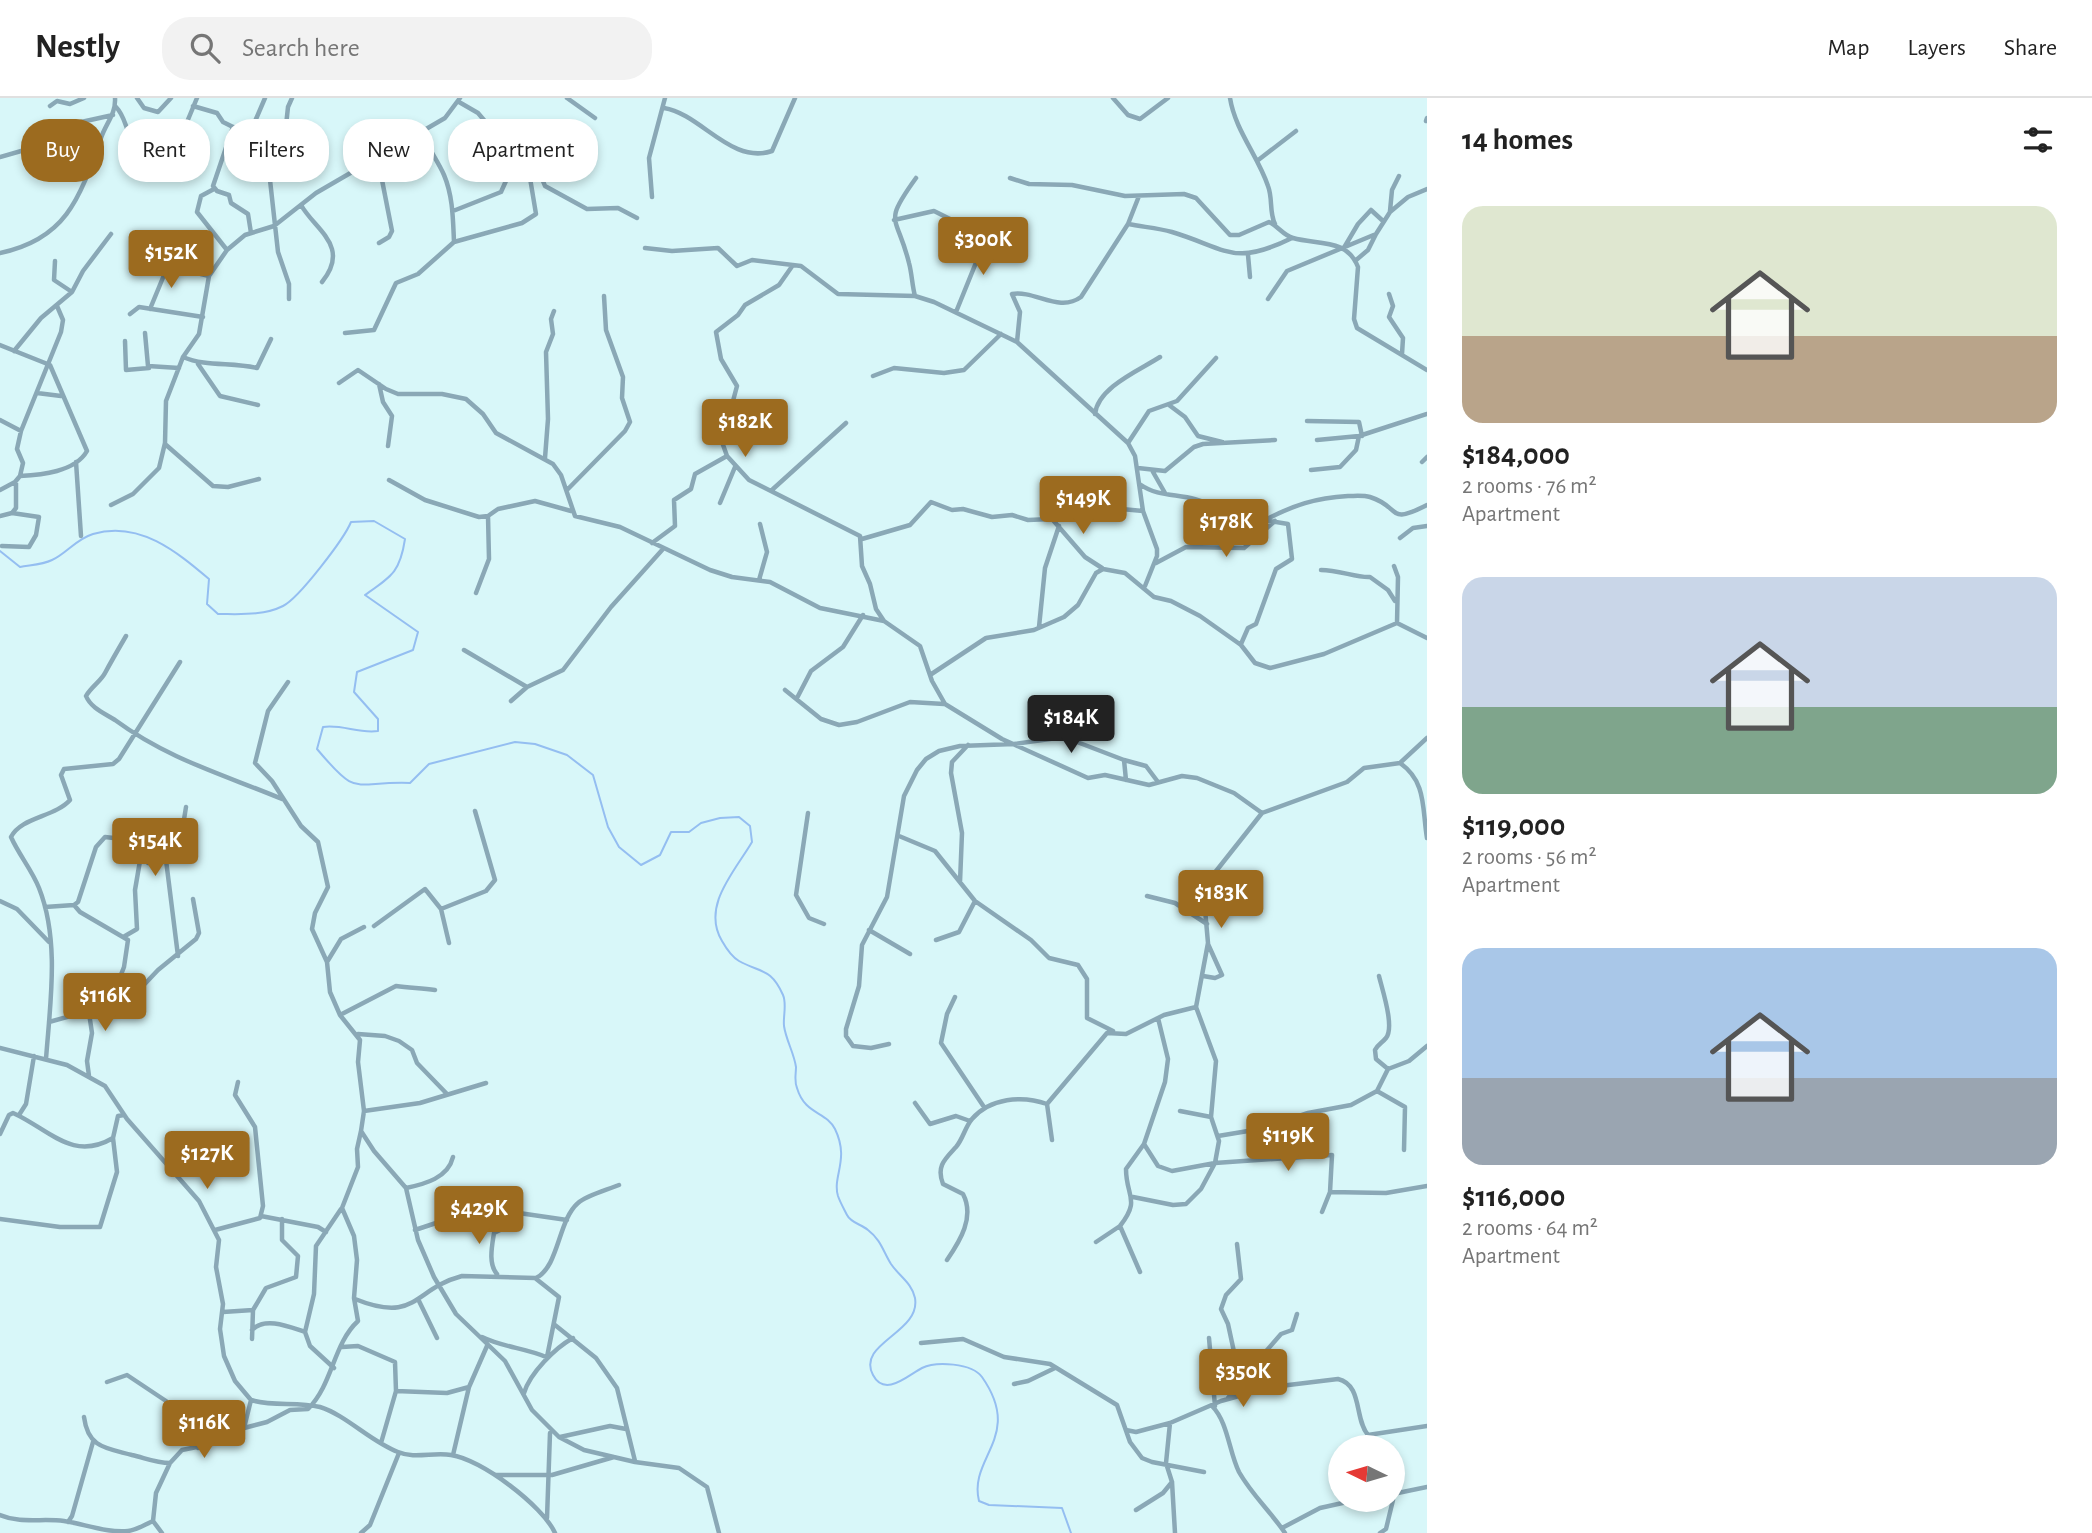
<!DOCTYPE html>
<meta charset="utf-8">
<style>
:root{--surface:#fff;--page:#f2f2f2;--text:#222;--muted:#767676;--line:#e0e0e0;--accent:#9c6b1f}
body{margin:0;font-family:"Alegreya Sans",sans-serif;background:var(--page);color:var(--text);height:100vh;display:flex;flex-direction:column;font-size:26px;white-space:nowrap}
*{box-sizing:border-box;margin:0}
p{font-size:23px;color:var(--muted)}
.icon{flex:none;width:38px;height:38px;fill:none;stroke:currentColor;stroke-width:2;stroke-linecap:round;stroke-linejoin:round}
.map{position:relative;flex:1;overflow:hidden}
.details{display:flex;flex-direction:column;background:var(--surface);width:665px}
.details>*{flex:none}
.top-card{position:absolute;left:21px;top:21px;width:665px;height:63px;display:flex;gap:14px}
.needle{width:46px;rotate:275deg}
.tools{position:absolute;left:1328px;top:1337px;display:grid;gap:14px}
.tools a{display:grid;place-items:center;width:77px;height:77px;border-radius:50%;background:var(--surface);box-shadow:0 4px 10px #0003;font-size:35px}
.price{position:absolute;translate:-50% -60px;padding:0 16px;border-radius:7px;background:var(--accent);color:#fff;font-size:23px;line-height:46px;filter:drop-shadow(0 2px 4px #0008)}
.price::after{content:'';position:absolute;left:50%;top:42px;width:21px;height:16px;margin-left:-10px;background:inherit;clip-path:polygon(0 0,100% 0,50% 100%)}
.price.active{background:#222;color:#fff}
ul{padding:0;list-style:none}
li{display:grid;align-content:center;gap:14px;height:371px;padding:0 35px}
li span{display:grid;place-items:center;height:217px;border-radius:21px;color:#555}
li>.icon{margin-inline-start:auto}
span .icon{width:126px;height:126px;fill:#fffc;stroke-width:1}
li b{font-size:30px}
h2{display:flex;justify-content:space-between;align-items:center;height:84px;padding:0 35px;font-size:30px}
.tag{padding:0 24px;border-radius:28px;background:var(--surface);box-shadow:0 4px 10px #0003;font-size:24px;line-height:63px}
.tag.active{background:var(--accent);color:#fff}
header{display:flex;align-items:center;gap:42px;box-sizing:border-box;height:98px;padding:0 35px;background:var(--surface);border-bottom:2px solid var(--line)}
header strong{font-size:33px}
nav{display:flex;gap:38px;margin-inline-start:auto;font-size:24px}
.search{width:490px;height:63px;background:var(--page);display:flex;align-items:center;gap:18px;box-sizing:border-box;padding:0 24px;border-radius:28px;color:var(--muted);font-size:26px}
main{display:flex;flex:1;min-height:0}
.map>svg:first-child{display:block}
</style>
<header>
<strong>Nestly</strong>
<div class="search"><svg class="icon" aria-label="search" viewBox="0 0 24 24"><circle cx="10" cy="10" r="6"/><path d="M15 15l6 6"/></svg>Search here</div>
<nav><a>Map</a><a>Layers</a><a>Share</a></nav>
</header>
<main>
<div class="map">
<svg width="1427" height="1435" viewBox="0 0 1427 1435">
<rect width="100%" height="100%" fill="#d8f7f9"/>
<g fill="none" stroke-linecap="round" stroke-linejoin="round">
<path stroke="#94bef1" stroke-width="2" d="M0,453l20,16c10,-2 22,-2 32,-7 14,-6 24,-21 41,-26 46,-14 84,18 116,45l-2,25 11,10c22,0 45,2 65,-8 16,-8 61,-67 68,-84l23,-1 31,18c-5,33 -13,37 -40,56l53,37 -5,18 -56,22 -3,20 24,27v12c-19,3 -36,-7 -55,-4l-6,22c42,50 34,32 93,34l19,-19 86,-22 20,2 32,11 26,20 15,52 11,20 22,18 19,-10 11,-23h18l12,-9 19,-5 19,-1 11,9 2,16c-17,29 -51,64 -30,99 4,7 10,16 17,20 22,12 32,7 44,34 4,9 0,21 1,31 2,14 10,27 12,41 0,7 -2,14 1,21 8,27 29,23 38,41 15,31 -3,47 3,67 2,6 6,13 9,19 4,8 14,9 21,15 13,10 15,21 23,34 8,12 21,19 24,34 6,35 -59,45 -42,77 12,23 35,0 49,-7 14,-7 50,-5 60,9 42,60 -14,80 -3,124l10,4 73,3 9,25"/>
<path stroke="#8aa8b6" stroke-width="4.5" d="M137,0l7,10 14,4 13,-14
M567,0l28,20
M1113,0l15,17 12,4 28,-21
M1230,0c5,32 28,58 38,88 5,13 1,26 7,38
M459,4l19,11 16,19 28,17 14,15 9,22 42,23 31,-1 19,10
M50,8l7,-5 13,3 14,-6
M193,8l24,7 6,9 10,5 52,18
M116,9c10,10 9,24 18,34 12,12 27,19 38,32
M664,10c37,6 67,57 108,43l23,-53
M1426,23l1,-3
M187,24l10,-24
M233,29l-20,59 4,5 12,4 2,8 17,11 3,19
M250,35l15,-35
M0,59l35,-10 28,-21 50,-11
M373,60l9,22 10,51 -3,6 -10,6
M1257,63l39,-30
M1010,80l19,6 43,1 53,11 59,-2 12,4 34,37h9l30,-13c9,4 14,13 24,16 24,7 54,0 65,29l-4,52 3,9 70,42
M214,91l-13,7 -4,16 30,38
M652,99l-3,-39 16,-60
M301,107c14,25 50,41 21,77
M453,113l48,-19 17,-38
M1390,113l2,-21 7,-14
M894,122l40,-9 26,13
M1128,126c15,3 30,4 44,8 56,17 61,35 120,6
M454,144l68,-19 14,-9 -6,-36 -15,-33
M1345,148l13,-22 13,-14 12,11
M645,150l27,3 46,-3 19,18 15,-6 49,6 37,28 77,2 19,6 83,40 111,101 7,13 8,55 14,38v7l-12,30
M146,154l39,18 24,6
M0,155c67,-14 80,-56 101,-115 5,-15 15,-24 14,-40
M1248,157l2,22
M55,163l-1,19 18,12
M1355,163l13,-11 8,-16
M793,167l-14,20 -34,20 -7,10 -22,17 5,27 16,27 -15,56 5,14 22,24 111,56 2,30 8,18 6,25 8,12
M1389,196l4,12 -4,11 14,21 -1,16
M915,198c-3,-11 -3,-22 -6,-33 -12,-49 -27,-38 7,-85
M289,201v-15l-11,-32 -8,-72 12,-17 6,-56 4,-9
M1268,201l19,-28 89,-37 14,-22 18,-15 19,-8
M150,211l19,-46
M956,214l32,-79
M130,216l9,-7 64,10
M145,235l3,33 31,2
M345,235l29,-3 22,-47 22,-9 36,-32c-1,-22 -1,-46 -10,-67 -7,-16 -17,-27 -22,-45
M125,243l1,29 23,-2
M1017,244l3,-30 -8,-18c23,-4 47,19 69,3l47,-73 11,-28
M0,247l50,20 37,86c-12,21 -46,24 -67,25l-5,6 -15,8
M14,253l27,-33 31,-26 11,-21 28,-37
M183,259c23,10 49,5 74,11l14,-29
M198,266l22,32 38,9
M873,278l21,-8 50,5 20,-3 37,-36
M339,285l19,-13 28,19 12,5h44l24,5 17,15 13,19 57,31 8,11 14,41 45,11 90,43 22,7 38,5 50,26 64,13 36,25 12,35 13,23 57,35 86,39 17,-3 44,10 33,-9 15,2 37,15 28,20
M379,286l4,18 9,14 -4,30
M37,295l24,3
M1169,307l16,12 13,19 24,6
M1095,316c3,-27 45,-44 65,-57
M0,322l21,11
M1307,323l52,1 3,14
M1317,342l42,-4 68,-22
M1128,345l21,-32 28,-10 39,-43
M165,346l48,42 15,1 31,-8
M545,360l3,-39 -2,-67 7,-18 -2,-15 3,-8
M76,364l5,74
M1422,364l5,-5
M1138,370l27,3 29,-24 9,-3 72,-4
M1311,372l29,-3 16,-17 3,-14
M1153,374l12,21
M20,378l3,-13 -6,-14 4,-18 40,-99 2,-12 -6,-14
M389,382l36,20 54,17 9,-1 10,-7 37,-8 36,10
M1141,387c21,15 50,6 73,23 5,4 8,12 12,17l38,-5 24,4 4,35 -16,10 -20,55 -8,4 -7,16
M773,391l73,-66
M567,392l58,-59 5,-9 -8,-24 1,-21 -17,-47 -2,-34
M720,405l15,-36
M111,407l22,-11 26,-26 6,-25 1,-42 17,-44 16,-23 10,-58 18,-26 18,-15 29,-9 42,-33 129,-75 15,-20
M0,418l12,-3 4,-5v-25
M1052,421l33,38 17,11
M1265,422c29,-15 50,-22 83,-24 7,0 15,-1 22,1 32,10 16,29 57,8
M1400,440l13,-10 14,-2
M862,441l48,-14 21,-23 21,8 11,-1 29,8 20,-2 16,5 24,-1 48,-12 43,4
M652,445l23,-17 -1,-26 17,-11 4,-15 32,-18
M2,448l27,1 7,-12 3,-18 -27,-4
M1156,465l30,-16 58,1 31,-27
M1394,468l4,11 -1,46
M1321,472c18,0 36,8 49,7l18,13 7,11
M759,482l8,-28 -7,-28
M476,495l13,-34 -1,-43
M1039,529l6,-59 14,-42
M126,538c-7,12 -14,24 -21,37 -4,8 -14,14 -19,23 5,12 18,17 29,24 53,39 107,54 167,79
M464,552l63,37 36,-17 48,-63 52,-58
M930,577l56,-37 48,-8 30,-13 14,-12 18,-32 7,-4 22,4 29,24 17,4 29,15 41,29 14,18 15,5 54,-14 73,-31 30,15
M288,584l-20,29 -13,52 17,18 29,45 17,16 10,45 -13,26 -3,16 15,33 3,30 10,23 20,25 -2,22 6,49 -3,20 13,20 32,37 12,52 16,37 22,37 49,47 27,49 27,27 25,13 51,12 44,6 28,19 12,46
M785,592l36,29 18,6 18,-3 53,-20 34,2
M797,600l14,-27 32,-24 20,-32
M511,603l16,-14
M1124,662l22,6 12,16
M1400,665c27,19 22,46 27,75
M808,715l-12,82 13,23 15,6
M899,738l36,15 40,50 56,39 18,18 29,7 9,14v39l26,13
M960,784l2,-49 -11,-60 1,-11 16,-17
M1147,798l28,7 32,21
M0,803l17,8 32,33
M74,807l6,7 48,28 -4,27 -11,28
M45,809l29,-2 4,-3 18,-55 9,-10 26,3 17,23 18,-3
M441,811l45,-18 9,-11 -20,-69
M374,828l51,-37 16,20 8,34
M869,832l41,24
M125,838l12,-7 -2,-39 6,-35
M936,842l23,-8 16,-31
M178,858l-12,-96 13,-9 7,-44
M327,864l14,-23 23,-12
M1203,878l12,2 7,-3 -14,-31
M86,895l6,40 -5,28 2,15
M955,899l-8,17 -6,29 43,64
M340,917l56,-29c14,2 25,2 39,4
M49,924l43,-12 20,-15 28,-6 18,-19 38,-31 3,-6 -6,-34
M358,936l27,2 14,5 13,9 5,13 30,31
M889,946l-18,4 -18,-2 -7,-10v-7l13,-43 3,-41 25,-48 17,-101 13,-26 9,-11 13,-8 21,-5 54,-2 50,-7 60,23 2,20
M0,950l67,17 38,21 22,33 72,82 20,39 -3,27 7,37 -3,25 4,27 11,25 16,19c22,7 46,1 69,7 26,8 51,35 78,45 16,7 36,0 53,3 30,4 92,51 104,78
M46,961c4,-55 14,-118 -7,-171 -7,-18 -20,-33 -28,-51 10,-20 44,-20 59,-37l-9,-25 3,-6 49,-5 6,-5 61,-97
M1388,971l21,-8 18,-15
M1377,993l28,16 -1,43
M915,1005l15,21 26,-8 14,5
M1047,1006l60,-71 19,1 38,-19 32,-8 12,-64 -4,-45 5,-18 53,-67 85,-31 17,-14 36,-5 27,-25
M1047,1006l5,36
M364,1013l56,-8 66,-20
M1180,1013l31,6
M19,1017l7,-11 8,-48
M0,1036l9,-19 4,-2c36,16 59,49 100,25l5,-22 6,-1
M1218,1038l42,-7 48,-16 43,-8 26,-14 11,-22 -12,-10 -1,-9c3,-6 7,-7 11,-12 9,-11 -4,-49 -7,-62
M1144,1046l14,22 14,5 43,-8 117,-8 -2,37 -8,20
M406,1090c19,-4 42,-10 47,-31
M1330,1094l56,1 41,-7
M1133,1099l40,8 13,-1 15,-15 14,-26 4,-22 -8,-24 5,-56 -20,-54
M261,1118l57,11 8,5
M0,1121l60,8h40l17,-55 -4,-34
M215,1132l45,-12 3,-12 -8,-79 -20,-32 3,-13
M415,1132l81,-27 23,10 48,7
M1096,1144l24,-16
M1237,1146l4,35 -15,16 -5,14 7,15 11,51
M947,1162c13,-19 28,-43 16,-66l-20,-10c-7,-18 2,-25 13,-37 7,-8 9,-20 16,-28 18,-21 50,-24 75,-15
M1140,1174l-20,-46c21,-27 6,-29 6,-57l18,-25 21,-62 3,-23 -10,-41
M497,1176c-9,-10 -5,-28 -3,-41l8,-4 3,-23
M536,1180c23,-11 22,-58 42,-75 9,-8 29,-13 41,-18
M355,1201c62,25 58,-10 107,-23l73,2 24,19 -12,60
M419,1203l18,37
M223,1214l30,-2 13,-22 30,-11 2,-21 -16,-16v-21
M555,1227l41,33 21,30 18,73
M252,1232c13,-14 38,-3 53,2l5,14 24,22
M305,1234l9,-38 2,-48 25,-37
M482,1239c20,10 43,11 64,20
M1209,1240l6,68
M252,1241l1,-29
M921,1245l42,-4 41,18 46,7 67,41 13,37 12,16 10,4 52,10
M342,1249l16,-1 37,16 1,29 -15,52
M107,1284l20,-7 39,26 10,18 17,7 5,22
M1014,1286l14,-3 27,-13
M396,1293l51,2 22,-6
M524,1295c6,-20 31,-45 49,-55
M1228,1300l5,-6 4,-15 24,-20 20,-23 11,-4 5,-16
M1212,1308c16,16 17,46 27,66 13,23 32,40 46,61
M84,1319c4,31 22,31 48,38 13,3 24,8 38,8
M1170,1325l-4,40 6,19 3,51
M244,1330l7,-28
M1126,1332l10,2 34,-9 51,-22 51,-14 66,-8c25,6 16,40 30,56l59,-9
M560,1339l50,-11 16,3
M453,1357l16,-68 18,-41
M496,1377h56l62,-18
M1393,1396l34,-7
M1136,1412l27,-17 9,-11
M0,1417c21,9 42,3 64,6 20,3 43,12 64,10 9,-1 16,-6 25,-10
M547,1420l3,-85
M68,1424l4,-6 21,-74
M1282,1430l38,-20 36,-8
M162,1435l-9,-12 3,-28 14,-30 12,-13 39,-8 23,-14 23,-6 23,-12 18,-1c25,-25 25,-65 50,-88l-4,-23 3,-38 -3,-24 -12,-28 16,-41 -1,-18 4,-18
M361,1435l9,-8 29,-72
M1380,1435l6,-4 7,-29"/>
</g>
</svg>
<div class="tools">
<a><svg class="needle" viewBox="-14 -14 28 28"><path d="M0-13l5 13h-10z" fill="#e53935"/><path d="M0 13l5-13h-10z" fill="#767676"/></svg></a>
</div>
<b class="price" style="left:983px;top:179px">$300K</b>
<b class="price" style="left:171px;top:192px">$152K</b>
<b class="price" style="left:745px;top:361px">$182K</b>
<b class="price" style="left:1083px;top:438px">$149K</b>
<b class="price" style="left:1226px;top:461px">$178K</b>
<b class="price active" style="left:1071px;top:657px">$184K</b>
<b class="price" style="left:155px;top:780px">$154K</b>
<b class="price" style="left:1221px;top:832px">$183K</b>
<b class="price" style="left:105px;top:935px">$116K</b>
<b class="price" style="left:1288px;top:1075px">$119K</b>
<b class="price" style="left:207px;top:1093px">$127K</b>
<b class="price" style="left:479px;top:1148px">$429K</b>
<b class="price" style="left:1243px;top:1311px">$350K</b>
<b class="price" style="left:204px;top:1362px">$116K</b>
<div class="top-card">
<a class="tag active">Buy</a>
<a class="tag">Rent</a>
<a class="tag">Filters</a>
<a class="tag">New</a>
<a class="tag">Apartment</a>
</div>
</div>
<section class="details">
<h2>14 homes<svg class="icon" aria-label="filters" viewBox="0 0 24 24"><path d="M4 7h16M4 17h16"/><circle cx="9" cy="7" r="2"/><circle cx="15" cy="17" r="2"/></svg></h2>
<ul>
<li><span style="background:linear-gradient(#dfe7d0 60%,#b9a48a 0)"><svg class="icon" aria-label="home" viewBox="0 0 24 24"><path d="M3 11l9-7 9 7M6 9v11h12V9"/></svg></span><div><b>$184,000</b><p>2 rooms · 76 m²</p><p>Apartment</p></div></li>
<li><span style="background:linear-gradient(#c9d6e8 60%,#7fa58c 0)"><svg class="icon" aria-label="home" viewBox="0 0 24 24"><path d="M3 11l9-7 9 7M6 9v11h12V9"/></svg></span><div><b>$119,000</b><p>2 rooms · 56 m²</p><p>Apartment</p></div></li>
<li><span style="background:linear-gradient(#a9c7e8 60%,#9aa5b1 0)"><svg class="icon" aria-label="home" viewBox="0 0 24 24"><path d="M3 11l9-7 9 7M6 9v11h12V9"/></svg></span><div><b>$116,000</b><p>2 rooms · 64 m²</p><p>Apartment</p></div></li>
</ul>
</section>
</main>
